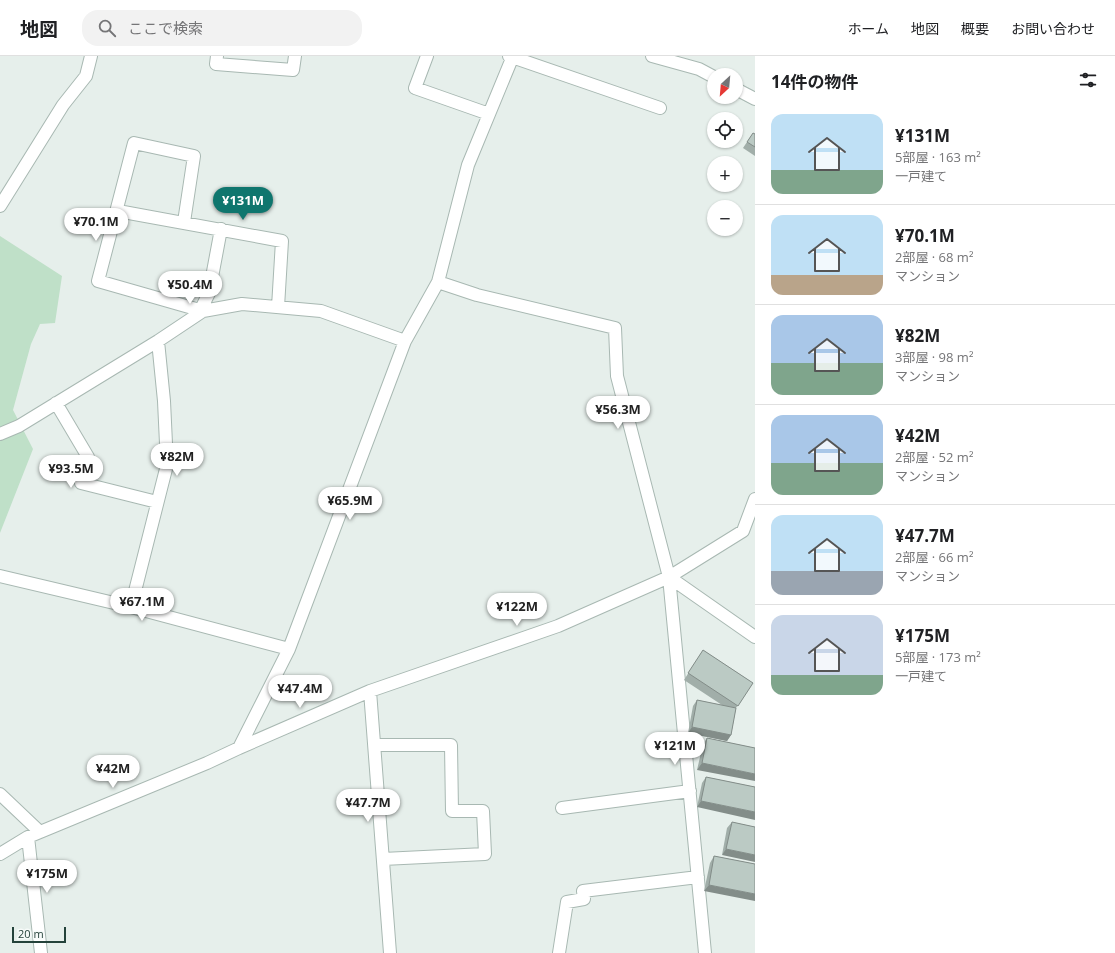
<!DOCTYPE html>
<html lang="ja">
<meta charset="utf-8">
<style>
:root{--surface:#fff;--page:#f2f2f2;--text:#202124;--muted:#757577;--line:#e0e0e0;--accent:#0f766e}
body{margin:0;font-family:"Open Sans","Noto Sans JP",sans-serif;background:var(--page);color:var(--text);height:100vh;display:flex;flex-direction:column;font-size:15px;white-space:nowrap}
*{box-sizing:border-box;margin:0}
p{font-size:13px;color:var(--muted)}
.icon{flex:none;width:22px;height:22px;fill:none;stroke:currentColor;stroke-width:2;stroke-linecap:round;stroke-linejoin:round}
.map{position:relative;flex:1;overflow:hidden}
.sheet{display:flex;flex-direction:column;background:var(--surface);width:360px}
.sheet>*{flex:none}
.needle{width:26px;rotate:206deg}
.buttons{position:absolute;left:707px;top:12px;display:grid;gap:8px}
.buttons a{display:grid;place-items:center;width:36px;height:36px;border-radius:50%;background:var(--surface);box-shadow:0 1px 3px #0004;font-size:20px}
.scale{position:absolute;left:12px;bottom:10px;width:54px;box-sizing:border-box;padding-left:4px;border:2px solid #24423a;border-top:0;font-size:11px;line-height:14px;white-space:nowrap;color:#24423a;-webkit-text-stroke:3px #f7fbf9;paint-order:stroke}
.price{position:absolute;translate:-50% -34px;padding:0 9px;border-radius:14px;background:#fff;color:#222;font-size:13px;line-height:26px;filter:drop-shadow(0 1px 2px #0008)}
.price::after{content:'';position:absolute;left:50%;top:24px;width:12px;height:9px;margin-left:-6px;background:inherit;clip-path:polygon(0 0,100% 0,50% 100%)}
.price.on{background:var(--accent);color:#fff}
ul{padding:0;list-style:none}
li{display:flex;align-items:center;gap:12px;height:100px;padding:0 16px}
li+li{border-top:1px solid var(--line)}
li span{display:grid;place-items:center;flex:none;width:112px;height:80px;border-radius:12px;color:#555}
li>.icon{margin-inline-start:auto}
span .icon{width:48px;height:48px;fill:#fffc;stroke-width:1}
li b{font-size:17px}
h2{display:flex;justify-content:space-between;align-items:center;height:48px;padding:0 16px;font-size:17px}
header{display:flex;align-items:center;gap:24px;box-sizing:border-box;height:56px;padding:0 20px;background:var(--surface);border-bottom:1px solid var(--line)}
header strong{font-size:19px}
nav{display:flex;gap:22px;margin-inline-start:auto;font-size:14px}
.search{width:280px;height:36px;background:var(--page);display:flex;align-items:center;gap:10px;box-sizing:border-box;padding:0 14px;border-radius:16px;color:var(--muted);font-size:15px}
main{display:flex;flex:1;min-height:0}
.map>svg:first-child{display:block}
</style>
<header>
<strong>地図</strong>
<div class="search"><svg class="icon" aria-label="search" viewBox="0 0 24 24"><circle cx="10" cy="10" r="6"/><path d="M15 15l6 6"/></svg>ここで検索</div>
<nav><a>ホーム</a><a>地図</a><a>概要</a><a>お問い合わせ</a></nav>
</header>
<main>
<div class="map">
<svg width="755" height="897" viewBox="0 0 755 897">
<rect width="100%" height="100%" fill="#e6efeb"/>
<path fill="#bfe0c8" d="M0,180l62,40 -7,47 -15,1 -9,20 -18,66 20,39 -33,84z"/>
<g fill="none" stroke-linecap="round" stroke-linejoin="round">
<defs>
<path id="minor" d="M217,0l-1,8 77,6 2,-14
M427,0l-12,32 74,26
M509,0l151,52
M652,0l47,13 15,8
M736,33l19,10
M0,150l63,-101 23,-29 5,-20
M118,155l164,30 -4,66
M184,166l10,-66 -60,-13 -36,138 105,30 -2,-2 8,-16 12,-64
M438,226l39,13 138,33 2,48 52,201 86,60
M56,347l32,54 -7,26 76,19
M0,378l19,-8 139,-85 45,-30 39,-7 79,7 84,30
M0,520l131,31 158,42
M669,521l36,376
M131,551l36,-142 -3,-64 -6,-60
M370,635l20,262
M375,689h76l1,66h31l2,43 -102,5
M239,692l50,-99 116,-308 33,-59 30,-117 45,-109
M0,738l40,38
M562,752l128,-17
M28,781l13,116
M0,798l28,-17 179,-74 32,-15 131,-57 188,-65 111,-49 74,-46 12,-32
M559,897l8,-51 17,-3 -1,-8 115,-14"/>
</defs>
<use href="#minor" stroke="#a8b8b2" stroke-width="14"/>
<use href="#minor" stroke="#fff" stroke-width="12"/>
</g>
<path fill="#a1aea9" d="M753,77l2,1v22l-12,-8z
M703,594l50,33 -17,25 -5,27 -4,6 -39,-8 5,-27 4,-6 25,5 -38,-25z
M707,682l48,10 -58,22 6,-26z
M706,721l49,10 -58,20 5,-24z
M732,766l23,5 -33,28 5,-27z
M714,800l41,8 -51,27 6,-28z"/>
<path fill="#838d89" d="M692,671l39,8 -4,6 -39,-8z
M702,707l53,11v7l-58,-11z
M701,745l54,11v8l-58,-13z
M726,793l29,6v7l-33,-7z
M709,829l46,9v7l-51,-10z"/>
<path fill="#bbcac4" stroke="#838d89" d="M753,77l2,1v13l-8,-5z
M703,594l50,33 -15,23 -50,-33z
M697,644l39,8 -5,27 -39,-8z
M707,682l48,10v26l-53,-11z
M706,721l49,10v25l-54,-11z
M732,766l23,5v28l-29,-6z
M714,800l41,8v30l-46,-9z"/>
</svg>
<div class="buttons">
<a><svg class="needle" viewBox="-14 -14 28 28"><path d="M0-13l5 13h-10z" fill="#e53935"/><path d="M0 13l5-13h-10z" fill="#757577"/></svg></a>
<a><svg class="icon" aria-label="locate" viewBox="0 0 24 24"><circle cx="12" cy="12" r="6"/><path d="M12 2v4M12 18v4M2 12h4M18 12h4"/></svg></a>
<a>+</a>
<a>−</a>
</div>
<div class="scale">20 m</div>
<b class="price on" style="left:243px;top:165px">¥131M</b>
<b class="price" style="left:96px;top:186px">¥70.1M</b>
<b class="price" style="left:190px;top:249px">¥50.4M</b>
<b class="price" style="left:618px;top:374px">¥56.3M</b>
<b class="price" style="left:177px;top:421px">¥82M</b>
<b class="price" style="left:71px;top:433px">¥93.5M</b>
<b class="price" style="left:350px;top:465px">¥65.9M</b>
<b class="price" style="left:142px;top:566px">¥67.1M</b>
<b class="price" style="left:517px;top:571px">¥122M</b>
<b class="price" style="left:300px;top:653px">¥47.4M</b>
<b class="price" style="left:675px;top:710px">¥121M</b>
<b class="price" style="left:113px;top:733px">¥42M</b>
<b class="price" style="left:368px;top:767px">¥47.7M</b>
<b class="price" style="left:47px;top:838px">¥175M</b>
</div>
<section class="sheet">
<h2>14件の物件<svg class="icon" aria-label="filters" viewBox="0 0 24 24"><path d="M4 7h16M4 17h16"/><circle cx="9" cy="7" r="2"/><circle cx="15" cy="17" r="2"/></svg></h2>
<ul>
<li><span style="background:linear-gradient(#bfe0f5 70%,#7fa58c 0)"><svg class="icon" aria-label="home" viewBox="0 0 24 24"><path d="M3 11l9-7 9 7M6 9v11h12V9"/></svg></span><div><b>¥131M</b><p>5部屋 · 163 m²</p><p>一戸建て</p></div></li>
<li><span style="background:linear-gradient(#bfe0f5 75%,#b9a48a 0)"><svg class="icon" aria-label="home" viewBox="0 0 24 24"><path d="M3 11l9-7 9 7M6 9v11h12V9"/></svg></span><div><b>¥70.1M</b><p>2部屋 · 68 m²</p><p>マンション</p></div></li>
<li><span style="background:linear-gradient(#a9c7e8 60%,#7fa58c 0)"><svg class="icon" aria-label="home" viewBox="0 0 24 24"><path d="M3 11l9-7 9 7M6 9v11h12V9"/></svg></span><div><b>¥82M</b><p>3部屋 · 98 m²</p><p>マンション</p></div></li>
<li><span style="background:linear-gradient(#a9c7e8 60%,#7fa58c 0)"><svg class="icon" aria-label="home" viewBox="0 0 24 24"><path d="M3 11l9-7 9 7M6 9v11h12V9"/></svg></span><div><b>¥42M</b><p>2部屋 · 52 m²</p><p>マンション</p></div></li>
<li><span style="background:linear-gradient(#bfe0f5 70%,#9aa5b1 0)"><svg class="icon" aria-label="home" viewBox="0 0 24 24"><path d="M3 11l9-7 9 7M6 9v11h12V9"/></svg></span><div><b>¥47.7M</b><p>2部屋 · 66 m²</p><p>マンション</p></div></li>
<li><span style="background:linear-gradient(#c9d6e8 75%,#7fa58c 0)"><svg class="icon" aria-label="home" viewBox="0 0 24 24"><path d="M3 11l9-7 9 7M6 9v11h12V9"/></svg></span><div><b>¥175M</b><p>5部屋 · 173 m²</p><p>一戸建て</p></div></li>
</ul>
</section>
</main>
